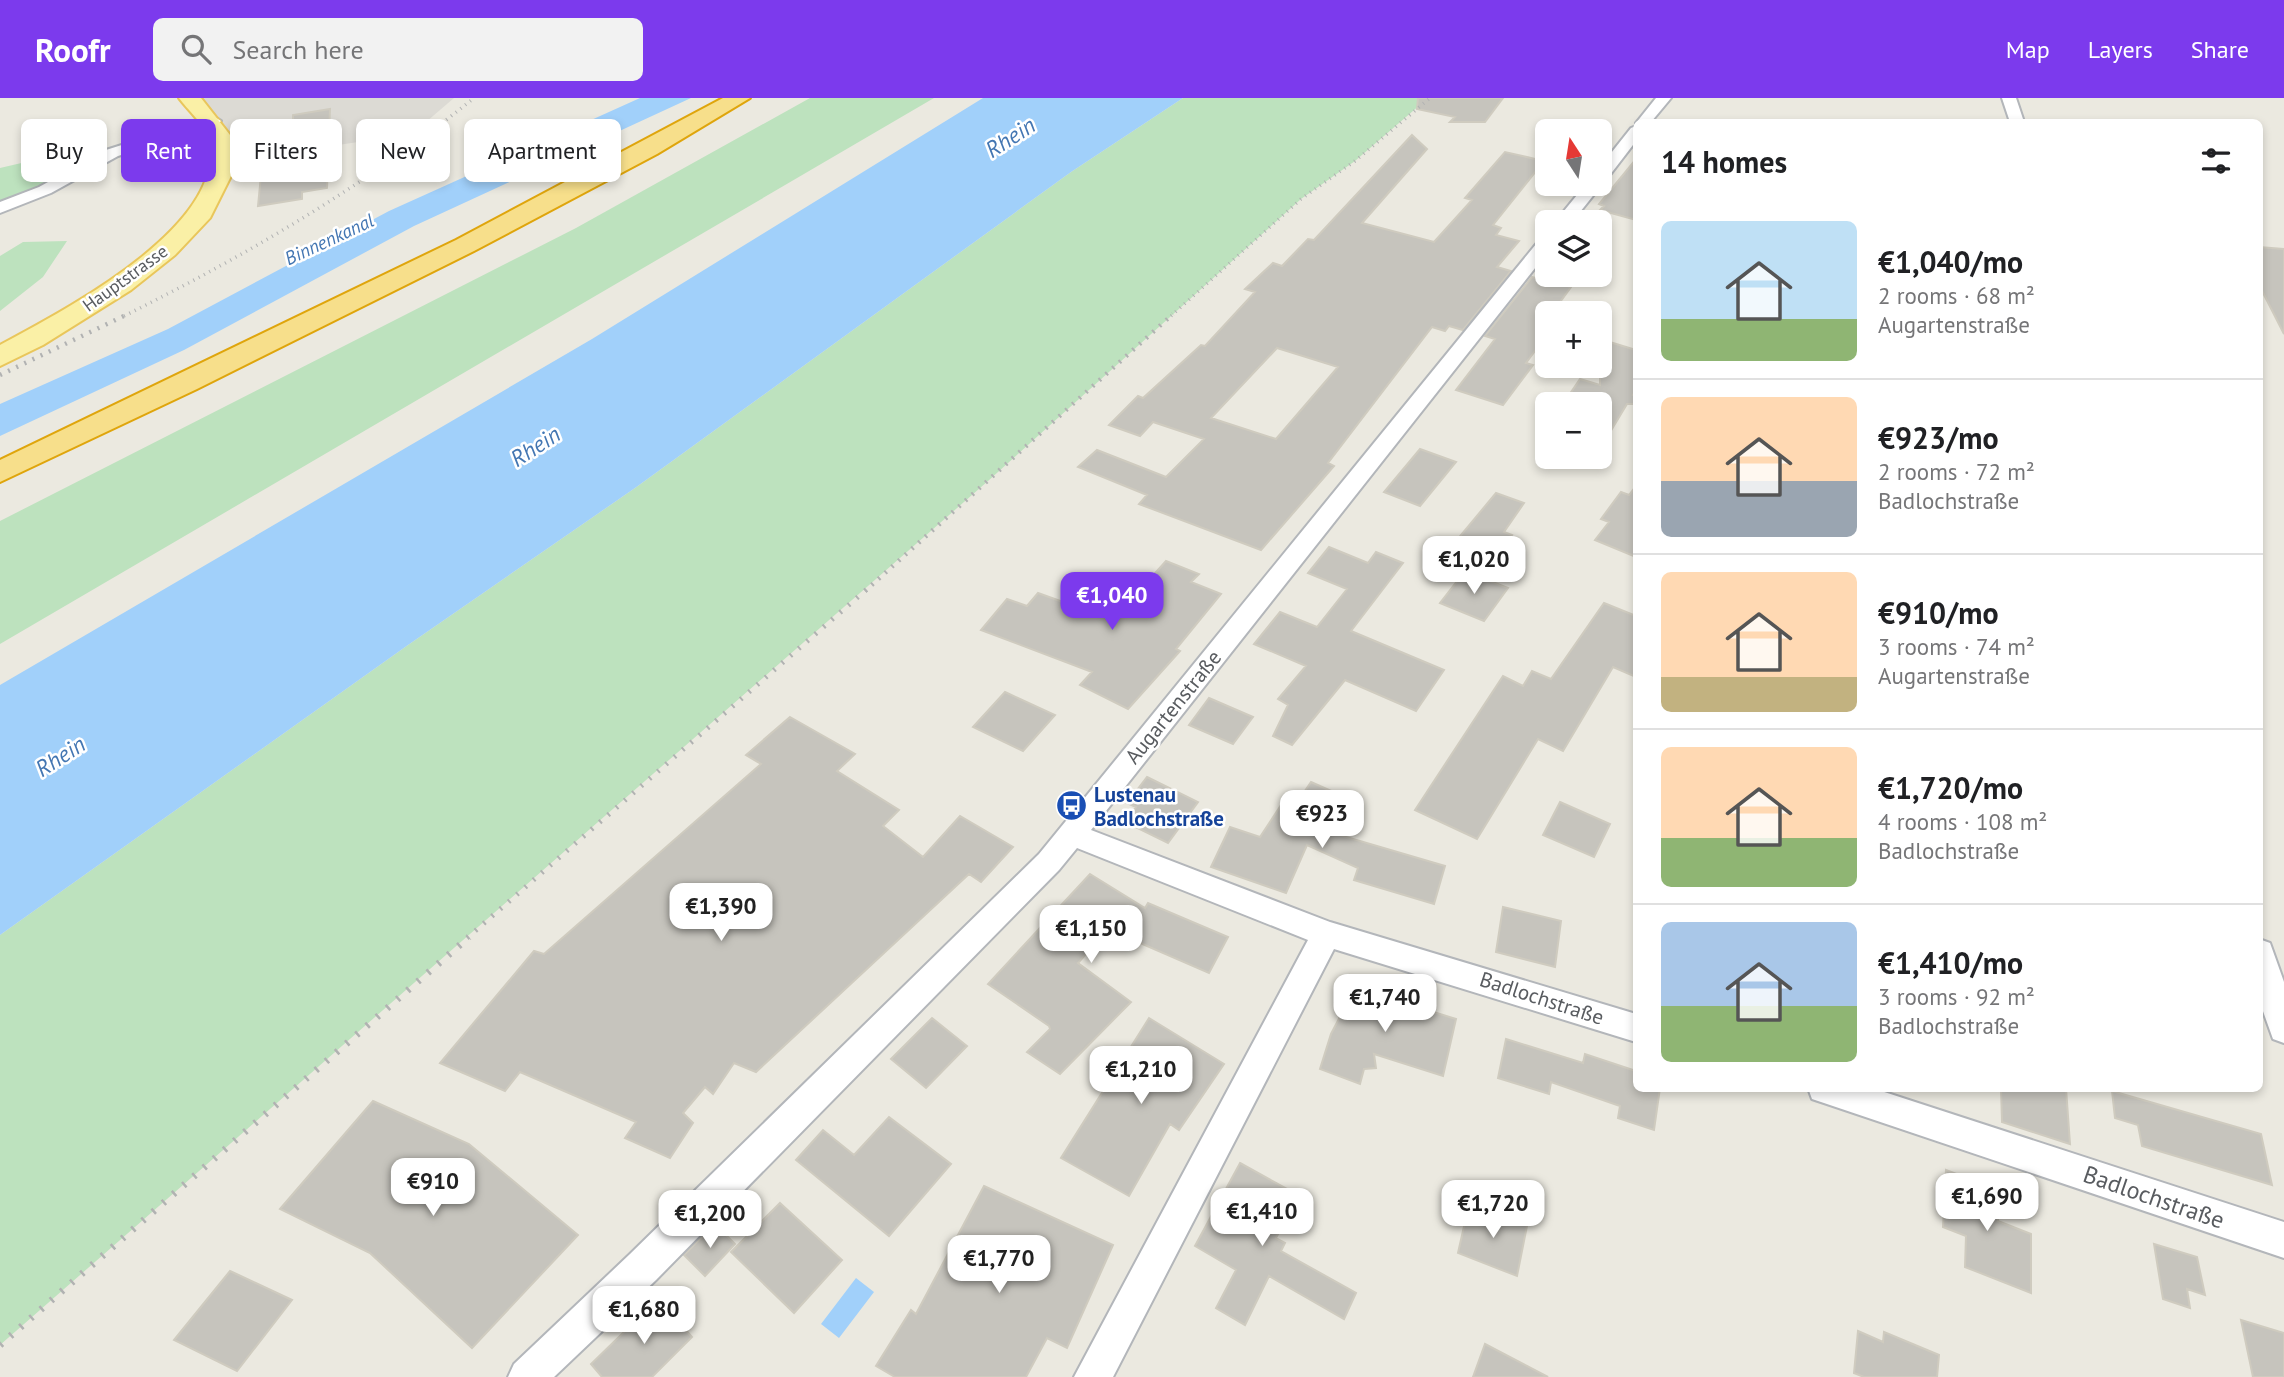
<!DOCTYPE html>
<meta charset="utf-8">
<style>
:root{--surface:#fff;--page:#f2f2f2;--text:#202124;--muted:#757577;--line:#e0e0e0;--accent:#7c3aed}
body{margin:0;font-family:"PT Sans",sans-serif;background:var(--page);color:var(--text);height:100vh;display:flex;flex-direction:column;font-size:26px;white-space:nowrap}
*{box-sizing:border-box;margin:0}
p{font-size:23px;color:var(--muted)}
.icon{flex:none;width:38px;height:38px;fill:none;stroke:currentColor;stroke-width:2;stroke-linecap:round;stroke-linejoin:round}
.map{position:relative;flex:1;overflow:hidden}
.side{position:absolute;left:1633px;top:21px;width:630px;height:973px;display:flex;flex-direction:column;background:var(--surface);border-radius:10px;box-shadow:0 4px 10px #0003}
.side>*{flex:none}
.guide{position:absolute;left:21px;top:21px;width:665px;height:63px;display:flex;gap:14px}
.needle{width:46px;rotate:348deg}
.fabs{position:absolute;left:1535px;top:21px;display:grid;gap:14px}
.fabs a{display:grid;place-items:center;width:77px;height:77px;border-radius:10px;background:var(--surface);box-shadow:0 4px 10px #0003;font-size:35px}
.price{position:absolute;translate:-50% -60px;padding:0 16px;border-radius:14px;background:#fff;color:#222;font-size:23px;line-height:46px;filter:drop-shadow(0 2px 4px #0008)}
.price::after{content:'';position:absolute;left:50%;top:42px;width:21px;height:16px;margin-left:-10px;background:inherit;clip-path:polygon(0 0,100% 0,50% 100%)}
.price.on{background:var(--accent);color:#fff}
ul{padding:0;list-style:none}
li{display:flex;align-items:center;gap:21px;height:175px;padding:0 28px}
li+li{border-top:2px solid var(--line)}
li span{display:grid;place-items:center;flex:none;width:196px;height:140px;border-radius:10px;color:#555}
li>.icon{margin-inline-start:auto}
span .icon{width:84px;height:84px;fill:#fffc;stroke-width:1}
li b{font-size:30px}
h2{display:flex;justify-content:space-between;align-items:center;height:84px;padding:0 28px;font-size:30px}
.pill{padding:0 24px;border-radius:10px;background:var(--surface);box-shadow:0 4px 10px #0003;font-size:24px;line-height:63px}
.pill.on{background:var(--accent);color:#fff}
header{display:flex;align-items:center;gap:42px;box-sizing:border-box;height:98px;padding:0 35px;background:var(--accent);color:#fff}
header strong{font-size:33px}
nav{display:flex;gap:38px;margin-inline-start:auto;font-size:24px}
.search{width:490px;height:63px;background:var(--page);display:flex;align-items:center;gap:18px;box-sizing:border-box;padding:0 24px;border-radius:10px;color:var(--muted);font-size:26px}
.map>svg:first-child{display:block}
</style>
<header>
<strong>Roofr</strong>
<div class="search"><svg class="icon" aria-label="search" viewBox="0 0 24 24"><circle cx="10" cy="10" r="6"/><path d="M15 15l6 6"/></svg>Search here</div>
<nav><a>Map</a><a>Layers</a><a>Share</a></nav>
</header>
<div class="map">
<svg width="2284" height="1279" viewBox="0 0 2284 1279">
<rect width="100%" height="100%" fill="#ebe9e0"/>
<path fill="#dcdad4" d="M190,0h264l-42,36 -188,28z"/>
<path fill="#bde2be" d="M810,0h124l-934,546v-123l576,-293z
M1183,0h245l-73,63 -54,38 -313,282 -988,864v-410l408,-290 227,-157 436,-316z
M86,61l-53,31 -33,11v-33l30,-7z
M67,143l-24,36 -43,34v-55l23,-14z"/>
<path fill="#a1d0fa" d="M640,0h51l-277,128 -230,124 -184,86v-32l168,-75 221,-118z
M983,0h200l-112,74 -436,316 -227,157 -408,290v-250l592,-346z
M856,1180l18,14 -35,46 -18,-14z"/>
<path fill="#c6c4bd" stroke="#cfcbbf" stroke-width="2" fill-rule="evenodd" d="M1418,0h85l-18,24h-35l5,-5 -38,-8z
M330,11l-3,79 -25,4v7l-44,7 7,-72 4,-8 24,-3v-8z
M1412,37l15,14 -65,74 72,19 38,-42 -7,-2 40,-46 39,9 -51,64 8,3 -5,7 23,6 -22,26 14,4 -48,59 -14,-4 -4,5 -13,-4 -104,136 6,3 -73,84 -122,-46 8,-9 -69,-28 19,-17 69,27 38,-38 -51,-17 -13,14 -31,-11 29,-29 5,2 58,-53 4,1 50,-54 -10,-3 28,-26 9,3 26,-27 6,1zM1277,250l61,19 -62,72 -65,-21z
M1636,61v61l-36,-10 4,-4 -5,-2z
M2259,149l25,2v85l-25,-49z
M1532,179l39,10 -19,26h-5v22l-21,28 7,2 -30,40 -47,-15 39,-51 -10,-3z
M1600,241l36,11v40l-3,5 3,1v8h-9l-27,45v-45h-37l17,-25 20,6z
M1420,351l36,13 -36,44 -36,-14z
M1636,388v71l-41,-17 14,-18 -8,-3 20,-27 8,3z
M1496,395l28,10 -20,29 8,3 -21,28 -40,-16z
M1329,449l39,16 8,-11 27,11 -52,68 93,39 -28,41 -71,-31 -53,65 -19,-9 15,-31 -10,-6 28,-33 -52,-22 26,-32 37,15 30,-38 -39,-16z
M1166,463l33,13 -8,8 30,12 -45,55 4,2 -52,58 -48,-24 12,-13 -111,-42 26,-31 20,7 11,-13 75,27z
M1465,473l43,17 -24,33 -44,-18z
M1604,505l32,13v61l-23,-10 -50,84 -25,-12 -61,100 -62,-29 88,-134 20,10 9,-15 19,8z
M1005,594l50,23 -32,36 -50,-24z
M1209,600l44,19 -20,27 -44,-19z
M790,619l65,37 -18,17 62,39 -16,16 40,31 37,-41 53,31 -32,35 -12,-8 -213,198 -22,-9 -21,31 -8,-7 -22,26 10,10 -23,35 -45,-20 11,-16 -116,-50 -15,19 -65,-28 94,-112 10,3 217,-190 -15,-9z
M1147,679l51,25 -30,41 -43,-21 11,-15 -9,-4z
M1311,684l45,20 -20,32 109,32 -11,38 -80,-24 4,-12 -51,-23 -21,48 -75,-26 19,-40 30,10 25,-38 11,5z
M1560,704l50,22 -16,33 -51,-22z
M1090,776l55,34 3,-5 80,34 -19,36 -101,-44 -30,34 53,39 -71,72 -33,-22 23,-23 -1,-3 -61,-42z
M1503,809l58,14 -6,46 -59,-15z
M1350,877l26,11 -3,7 83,26 -13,57 -69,-22 2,14 -12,1 -4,15 -40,-15 11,-35 14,-27 -10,-5z
M932,920l35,28 -41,42 -35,-29z
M1149,920l75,46 -45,66 -9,-6 -41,72 -68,-38z
M1506,941l77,24 2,-9 51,17v17h24l-6,42 -36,-12 2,-12 -69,-24 -2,12 -51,-16z
M2001,990h65l4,56 -68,-22z
M2112,993l149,43 11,51 -130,-39 -4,-21 -23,-7z
M373,1003l96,43 109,91 -106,113 -102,-95 -90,-44z
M889,1019l62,47 -62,72 -93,-76 27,-30 31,25z
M1240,1065l58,32 -22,43 9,5 -4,8 75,42 -12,26 -75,-43 -24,49 -29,-17 20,-38 -41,-24z
M1946,1072l52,20v31l33,13v59l-66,-26 1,-31 -23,-9z
M984,1088l129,59 -46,103 -20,-10 -21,39h-131l-19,-11 35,-56 5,4z
M780,1105l62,57 -48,53 -63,-61z
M1469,1106l58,22 -10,50 -59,-23z
M715,1126l20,20 -30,32 -21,-21z
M2154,1146l43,13 8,38 -18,-6 3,19 -27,-9z
M230,1173l62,29 -55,71 -63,-31z
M658,1201l34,38 -40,40h-50l-11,-13z
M2241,1222l43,13v44h-31z
M1858,1233l25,11 1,-10 55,23 -2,22h-73l-10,-4z
M1485,1246l63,33h-75z"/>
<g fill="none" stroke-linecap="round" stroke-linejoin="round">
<defs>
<path id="minor" d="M1656,0h15l-20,24 -15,1z
M2002,0h14l8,24h-14z
M213,18l8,5 -3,3 -100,32 -67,37 -51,20v-11l39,-15 67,-37z
M1636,28v15l-30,39 -5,2 -1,5 -28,35h-17l31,-38h14v-17l31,-39z
M1547,139v16l-456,577 239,92 306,92v28l-302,-93 -221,428h-39l234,-437 -231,-92 -18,22 -403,410 -102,97h-46l6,-13 116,-110 409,-400 502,-616z
M2259,841l11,4 14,39v61l-11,-4 -14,-39z
M1808,990h64l412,134v36l-460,-155 -12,-4z"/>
<path id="primary" d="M179,0h22l29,37 2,39 -22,44 -35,37 -44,35 -88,55 -43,21v-21c61,-33 233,-121 208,-208 -4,-13 -21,-28 -29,-39z"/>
<path id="motorway" d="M723,0h27l-93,56 -183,97 -277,138 -197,93v-22l456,-220z"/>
</defs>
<use href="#minor" stroke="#b3b6ba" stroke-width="4"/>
<use href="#primary" stroke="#e9c65b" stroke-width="4"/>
<use href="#motorway" stroke="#dfa50c" stroke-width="4"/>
<use href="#minor" fill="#fff" fill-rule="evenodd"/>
<use href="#primary" fill="#faf0a6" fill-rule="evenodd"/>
<use href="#motorway" fill="#f7df8b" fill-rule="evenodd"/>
<path stroke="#b1b2b2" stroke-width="3.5" stroke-dasharray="1 5" stroke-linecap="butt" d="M124,218c125,-62 242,-131 350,-218
M1171,218l130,-117 54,-38 75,-63"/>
<path stroke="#b1b2b2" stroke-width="4.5" stroke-dasharray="2 7" stroke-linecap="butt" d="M0,277l128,-61
M865,493l308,-277"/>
<path stroke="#b1b2b2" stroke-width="5" stroke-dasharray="2 9" stroke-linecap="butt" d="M467,840l400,-349"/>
<path stroke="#b1b2b2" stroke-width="7" stroke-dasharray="2.5 11" stroke-linecap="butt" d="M0,1247l469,-408"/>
</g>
<defs>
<symbol id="bus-disc" viewBox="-11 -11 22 22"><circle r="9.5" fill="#1a4fb4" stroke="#fff"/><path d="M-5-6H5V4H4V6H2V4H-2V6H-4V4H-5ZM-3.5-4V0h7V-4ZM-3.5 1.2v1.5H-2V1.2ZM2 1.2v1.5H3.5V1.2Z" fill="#fff"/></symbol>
</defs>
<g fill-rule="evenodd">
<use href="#bus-disc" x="1054" y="690" width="35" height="35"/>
</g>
<g text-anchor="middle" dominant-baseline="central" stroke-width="5" stroke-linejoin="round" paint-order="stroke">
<g font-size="18" fill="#595c60" stroke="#fff">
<text transform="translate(125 180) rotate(-36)">Hauptstrasse</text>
</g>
<g font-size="19" font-style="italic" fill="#4376b2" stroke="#fff">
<text transform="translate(329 141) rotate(-25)">Binnenkanal</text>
</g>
<g font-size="21" fill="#595c60" stroke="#fff">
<text transform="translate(1173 609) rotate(-51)">Augartenstraße</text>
<text transform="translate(1542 900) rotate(18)">Badlochstraße</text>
</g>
<g font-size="21" font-weight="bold" fill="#164399" stroke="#fff" text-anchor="start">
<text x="1094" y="696">Lustenau<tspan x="1094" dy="24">Badlochstraße</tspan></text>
</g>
<g font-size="23" font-style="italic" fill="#4376b2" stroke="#fff">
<text transform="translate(1010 39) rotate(-33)">Rhein</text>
<text transform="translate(535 348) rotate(-33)">Rhein</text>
<text transform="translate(60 658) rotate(-33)">Rhein</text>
</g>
<g font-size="24" fill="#595c60" stroke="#fff">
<text transform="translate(2154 1099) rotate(19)">Badlochstraße</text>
</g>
</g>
</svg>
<div class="fabs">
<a><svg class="needle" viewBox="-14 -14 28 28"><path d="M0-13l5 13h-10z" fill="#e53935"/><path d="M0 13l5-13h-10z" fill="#757577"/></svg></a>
<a><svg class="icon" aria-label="layers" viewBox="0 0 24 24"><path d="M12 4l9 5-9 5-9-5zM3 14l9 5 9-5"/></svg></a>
<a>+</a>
<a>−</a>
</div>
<b class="price" style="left:1474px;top:498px">€1,020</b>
<b class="price on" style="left:1112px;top:534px">€1,040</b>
<b class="price" style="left:1322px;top:752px">€923</b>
<b class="price" style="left:721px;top:845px">€1,390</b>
<b class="price" style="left:1091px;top:867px">€1,150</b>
<b class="price" style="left:1385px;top:936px">€1,740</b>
<b class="price" style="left:1141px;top:1008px">€1,210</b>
<b class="price" style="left:433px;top:1120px">€910</b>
<b class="price" style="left:1987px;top:1135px">€1,690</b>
<b class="price" style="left:1493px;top:1142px">€1,720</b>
<b class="price" style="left:1262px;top:1150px">€1,410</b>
<b class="price" style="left:710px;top:1152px">€1,200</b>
<b class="price" style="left:999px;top:1197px">€1,770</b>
<b class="price" style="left:644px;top:1248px">€1,680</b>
<div class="guide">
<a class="pill">Buy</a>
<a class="pill on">Rent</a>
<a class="pill">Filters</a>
<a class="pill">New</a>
<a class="pill">Apartment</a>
</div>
<section class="side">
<h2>14 homes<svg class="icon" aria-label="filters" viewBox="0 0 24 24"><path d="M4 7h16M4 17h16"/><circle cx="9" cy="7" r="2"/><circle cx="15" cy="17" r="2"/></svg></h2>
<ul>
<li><span style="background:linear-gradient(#bfe0f5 70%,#8fb573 0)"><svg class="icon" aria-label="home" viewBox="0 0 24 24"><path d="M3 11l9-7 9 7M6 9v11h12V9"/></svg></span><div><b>€1,040/mo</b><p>2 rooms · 68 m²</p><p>Augartenstraße</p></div></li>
<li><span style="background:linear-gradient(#ffd9b3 60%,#9aa5b1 0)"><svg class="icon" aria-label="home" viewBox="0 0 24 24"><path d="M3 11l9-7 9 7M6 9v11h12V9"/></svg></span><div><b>€923/mo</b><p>2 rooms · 72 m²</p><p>Badlochstraße</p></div></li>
<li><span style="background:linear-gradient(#ffd9b3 75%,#c2b280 0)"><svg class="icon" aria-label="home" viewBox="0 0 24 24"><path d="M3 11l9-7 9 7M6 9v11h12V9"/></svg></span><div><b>€910/mo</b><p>3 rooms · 74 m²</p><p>Augartenstraße</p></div></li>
<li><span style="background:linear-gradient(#ffd9b3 65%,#8fb573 0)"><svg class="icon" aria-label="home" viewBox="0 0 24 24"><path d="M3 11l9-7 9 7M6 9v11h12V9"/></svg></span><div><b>€1,720/mo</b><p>4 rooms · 108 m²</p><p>Badlochstraße</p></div></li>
<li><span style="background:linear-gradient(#a9c7e8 60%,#8fb573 0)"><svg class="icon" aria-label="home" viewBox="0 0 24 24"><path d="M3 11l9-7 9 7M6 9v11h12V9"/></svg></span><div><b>€1,410/mo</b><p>3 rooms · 92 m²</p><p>Badlochstraße</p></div></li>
</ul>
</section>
</div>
